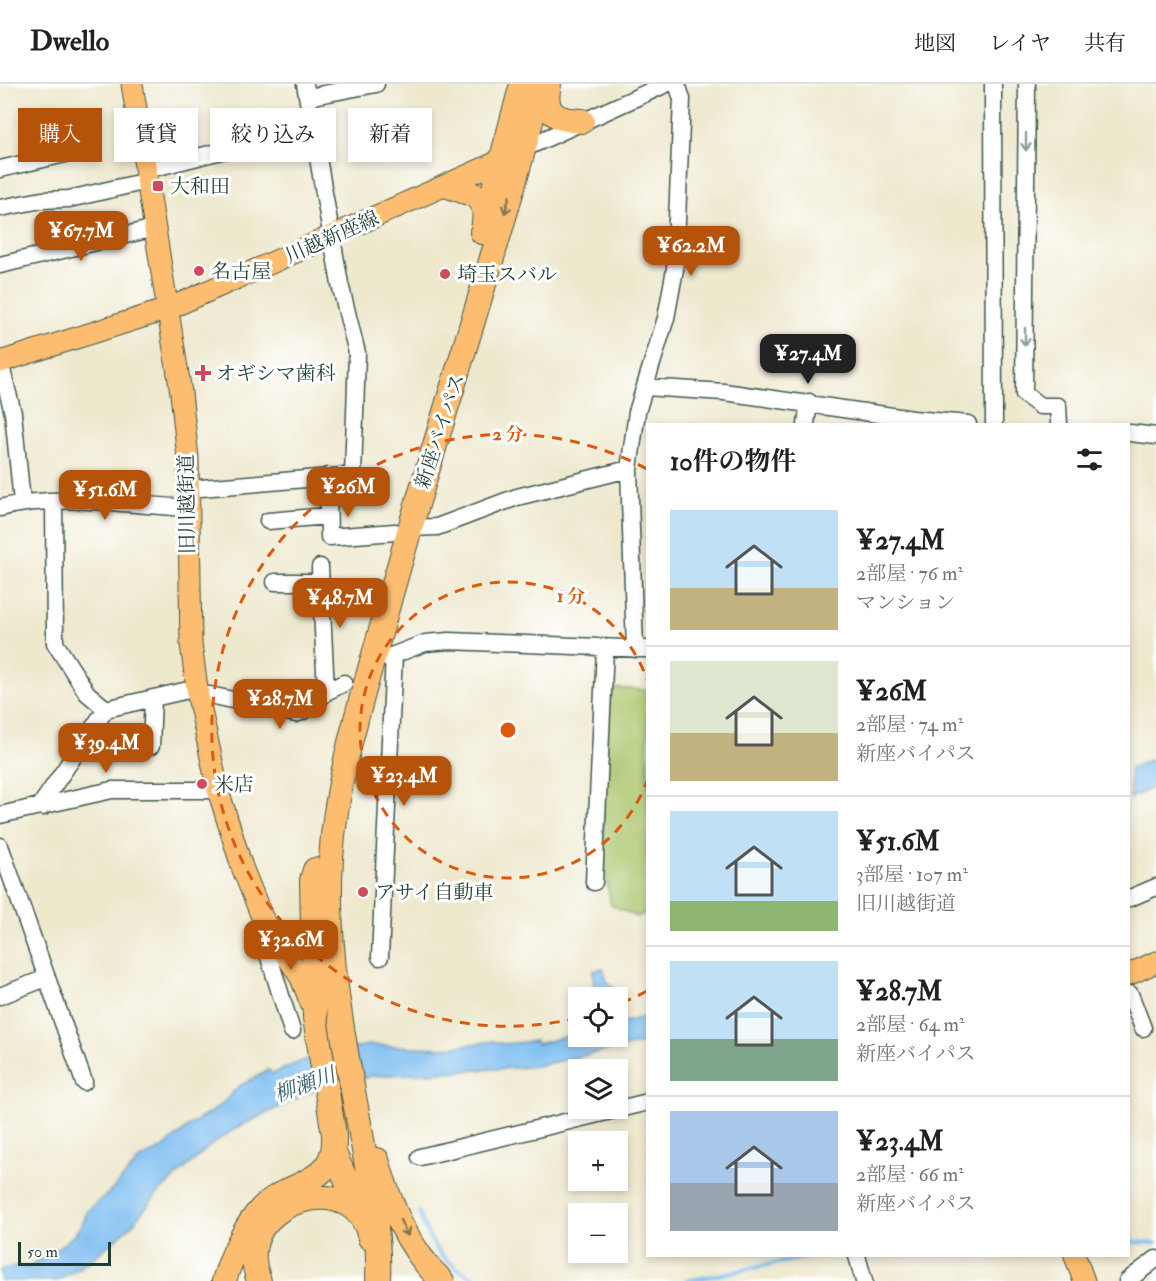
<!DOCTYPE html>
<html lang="ja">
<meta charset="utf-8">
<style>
:root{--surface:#fff;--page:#f6f6f6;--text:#202124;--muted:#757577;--line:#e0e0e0;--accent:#b45309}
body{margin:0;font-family:"IM FELL Double Pica","Noto Serif JP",serif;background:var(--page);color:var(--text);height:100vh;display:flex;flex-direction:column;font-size:22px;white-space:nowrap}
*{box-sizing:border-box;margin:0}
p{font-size:20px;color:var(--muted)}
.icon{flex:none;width:33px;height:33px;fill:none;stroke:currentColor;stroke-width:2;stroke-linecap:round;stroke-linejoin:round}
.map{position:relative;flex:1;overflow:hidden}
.drawer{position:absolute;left:646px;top:339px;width:484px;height:834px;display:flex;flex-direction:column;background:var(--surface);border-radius:0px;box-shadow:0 3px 9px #0003}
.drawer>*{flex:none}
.banner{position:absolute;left:18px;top:24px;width:538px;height:54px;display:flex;gap:12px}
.controls{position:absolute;left:568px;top:903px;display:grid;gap:12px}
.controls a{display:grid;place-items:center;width:60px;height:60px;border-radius:0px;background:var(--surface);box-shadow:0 3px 9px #0003;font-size:30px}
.scale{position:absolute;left:18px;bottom:15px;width:93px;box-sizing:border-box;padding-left:6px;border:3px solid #1f3d34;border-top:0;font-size:16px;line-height:21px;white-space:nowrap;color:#1f3d34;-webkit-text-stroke:4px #fff;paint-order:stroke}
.price{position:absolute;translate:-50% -51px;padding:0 14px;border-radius:12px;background:var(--accent);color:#fff;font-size:20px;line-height:39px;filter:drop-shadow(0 2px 3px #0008)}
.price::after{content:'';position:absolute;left:50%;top:36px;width:18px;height:14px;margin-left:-9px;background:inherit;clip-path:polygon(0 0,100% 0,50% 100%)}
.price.on{background:#222;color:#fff}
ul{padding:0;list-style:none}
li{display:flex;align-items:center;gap:18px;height:150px;padding:0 24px}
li+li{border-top:2px solid var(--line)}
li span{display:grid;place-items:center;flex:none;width:168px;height:120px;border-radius:0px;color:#555}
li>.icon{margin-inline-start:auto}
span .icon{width:72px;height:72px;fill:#fffc;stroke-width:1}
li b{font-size:26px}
h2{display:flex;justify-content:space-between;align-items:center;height:72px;padding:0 24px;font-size:26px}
.pill{padding:0 21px;border-radius:0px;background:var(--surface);box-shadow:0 3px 9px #0003;font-size:21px;line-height:54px}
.pill.on{background:var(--accent);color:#fff}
header{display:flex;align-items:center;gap:36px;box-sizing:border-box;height:84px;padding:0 30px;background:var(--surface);border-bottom:2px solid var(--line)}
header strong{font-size:28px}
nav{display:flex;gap:33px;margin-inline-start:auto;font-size:21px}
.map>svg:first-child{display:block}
</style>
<header>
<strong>Dwello</strong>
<nav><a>地図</a><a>レイヤ</a><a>共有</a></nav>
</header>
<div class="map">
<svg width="1156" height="1197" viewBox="0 0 1156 1197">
<rect width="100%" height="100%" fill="#fff"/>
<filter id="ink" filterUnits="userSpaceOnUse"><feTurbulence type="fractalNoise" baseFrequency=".0167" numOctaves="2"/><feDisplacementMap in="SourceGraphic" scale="12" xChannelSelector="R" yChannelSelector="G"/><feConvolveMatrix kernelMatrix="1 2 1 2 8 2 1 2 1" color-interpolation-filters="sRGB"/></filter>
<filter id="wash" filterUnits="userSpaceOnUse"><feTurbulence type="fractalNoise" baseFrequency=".008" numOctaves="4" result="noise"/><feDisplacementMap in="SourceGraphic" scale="24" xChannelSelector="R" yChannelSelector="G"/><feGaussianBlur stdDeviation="1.35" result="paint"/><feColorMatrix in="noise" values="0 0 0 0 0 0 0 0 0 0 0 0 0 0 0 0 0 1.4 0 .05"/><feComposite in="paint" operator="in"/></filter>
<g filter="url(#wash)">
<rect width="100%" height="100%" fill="#eee8cd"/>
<path fill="#abc66d" stroke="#658250" stroke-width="1.5" d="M610,604l38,2v222l-11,5 -26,-12c-16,-70 -5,-145 -1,-217z"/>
<path fill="#7dbdf1" stroke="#4e7d92" stroke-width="1.5" d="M1156,674v28l-26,12v-30z
M603,884l4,13 7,8 1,8h-17l-4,-8 -1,-18z
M618,932l7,6 23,-6v26l-117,25 -158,9 -58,14 -77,37 -28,19 -52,47 -28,34 -41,35 -32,19h-57v-11l14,-4 15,1 24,-15 21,-17 10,-14 3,-10 25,-21 29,-32 22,-10 27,-23 30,-19 19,-20 30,-16 3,4 37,-16 59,-13 74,3 51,-7 10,3 33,-3 1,3 42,-11v3h39z"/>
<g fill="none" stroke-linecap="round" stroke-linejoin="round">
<path stroke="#7dbdf1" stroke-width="4" d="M419,1128c13,38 25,53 62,69
M1130,1158l26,1
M687,1197l125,-25"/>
</g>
</g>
<g filter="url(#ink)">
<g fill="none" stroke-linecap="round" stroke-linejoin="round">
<defs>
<path id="minor" d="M993,0l1,340
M1027,0l-3,310 16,12h18l1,18
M308,13l68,-13
M523,65l143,-65
M0,85l87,-20
M146,86l167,-42
M0,124l42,-8 27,-1 78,-18
M0,181l155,-37
M0,278l13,51 9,89
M645,303l79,5 189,27 55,5
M806,340l3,-22
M1130,349l26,3
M328,392l1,61 66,-5
M189,405l164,-14 4,-122 -17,-69 -35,-200
M54,417l1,142 32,50 19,16
M0,424c58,-15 129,-3 188,0
M268,437l60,-5
M409,444l28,-1 80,-30 112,-28
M320,483l6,125
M275,498h46
M635,565l-6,-180 8,-57 29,-94 9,-49 7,-170 -5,-15
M386,574l39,-15 24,-2 199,8
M198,612l12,-1 86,19 16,-7 14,-15 18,-9
M151,662l2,-48
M43,723l-1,-4 64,-94 91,-21
M0,731l112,-25h106
M0,762l84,236
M594,798l11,-233
M1130,814l26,-11
M262,833l1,21 29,93
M380,873l14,-302
M1130,910l13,34
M0,912l46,-18
M420,1073l228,-55
M857,1172l7,25
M1127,1197l29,-22"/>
<path id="major" d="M132,0l49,309 7,65 3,186 7,52 20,94 24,77 20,50 39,61 11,28
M0,278l168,-53 345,-154
M1130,890l26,-12
M1075,1172l9,25"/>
<path id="highway" d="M549,0c-6,29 6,36 33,37
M448,102l29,10 8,15 -1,12
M482,148l40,-148
M334,1069l27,60
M377,1076c13,45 31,89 65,121
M224,1197c8,-26 19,-53 38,-73 27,-28 75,-22 72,-73l-19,-117 -3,-138 3,-10
M259,1197c-4,-12 -7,-23 -4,-36 10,-50 102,-72 115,-7
M378,1197c2,-50 -8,-98 -17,-147 -17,-90 -36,-183 -30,-275 5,-85 33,-166 55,-247 49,-177 109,-351 155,-528"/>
</defs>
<use href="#minor" stroke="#3e574b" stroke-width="19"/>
<use href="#major" stroke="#3e574b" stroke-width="23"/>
<use href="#highway" stroke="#3e574b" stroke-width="26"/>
<use href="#minor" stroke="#fff" stroke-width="16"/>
<use href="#major" stroke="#fcbd6f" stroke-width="21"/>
<use href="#highway" stroke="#fcbd6f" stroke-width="24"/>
</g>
<defs><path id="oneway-shaft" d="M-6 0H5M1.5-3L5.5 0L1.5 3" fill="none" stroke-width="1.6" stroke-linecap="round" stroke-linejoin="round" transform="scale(1.5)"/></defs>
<g stroke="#8f9e9a">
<use href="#oneway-shaft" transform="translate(1026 58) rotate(90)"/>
<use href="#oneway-shaft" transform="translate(1025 253) rotate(90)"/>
</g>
<g stroke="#82774f">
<use href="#oneway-shaft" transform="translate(507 121) rotate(106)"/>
<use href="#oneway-shaft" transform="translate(404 1144) rotate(64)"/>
</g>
</g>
<g fill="none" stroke="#de580e" stroke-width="3" stroke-dasharray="10 8">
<path d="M648 694A148 148 0 1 1 648 598"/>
<path d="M647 907A296 296 0 0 1 619 920M577 934A296 296 0 1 1 647 385"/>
</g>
<g fill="#d1495b" stroke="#fff" stroke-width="2">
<rect x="152" y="96" width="12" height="12" rx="3"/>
<circle cx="199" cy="187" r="6"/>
<circle cx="445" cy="190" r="6"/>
<path d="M200 280h6v6h6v6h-6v6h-6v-6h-6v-6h6z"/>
<circle cx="202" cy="700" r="6"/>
<circle cx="363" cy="808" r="6"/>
</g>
<g text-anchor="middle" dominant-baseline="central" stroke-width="6" stroke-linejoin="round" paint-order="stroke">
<g font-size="20" fill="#1f3d34" stroke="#fff" text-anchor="start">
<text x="170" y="102">大和田</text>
<text x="211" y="187">名古屋</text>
<text x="457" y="190">埼玉スバル</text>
<text x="216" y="289">オギシマ歯科</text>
<text x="214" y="700">米店</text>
<text x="375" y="808">アサイ自動車</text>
</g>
<g font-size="20" fill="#1f3d34" stroke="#fff">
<text transform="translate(332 153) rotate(-24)">川越新座線</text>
<text transform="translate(440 347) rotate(-72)">新座バイパス</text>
<text transform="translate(187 420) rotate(-91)">旧川越街道</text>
</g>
<g font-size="21" font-style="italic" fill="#3b636d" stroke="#fff">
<text transform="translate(305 1001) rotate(-20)">柳瀬川</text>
</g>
</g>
<circle cx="508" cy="646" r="9" fill="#de580e" stroke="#fff" stroke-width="3"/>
<g font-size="18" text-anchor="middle" font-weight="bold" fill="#de580e" stroke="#fff" stroke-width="6" stroke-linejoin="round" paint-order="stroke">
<text x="508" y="356">2 分</text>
<text x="571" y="518">1 分</text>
</g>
</svg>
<div class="controls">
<a><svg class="icon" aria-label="locate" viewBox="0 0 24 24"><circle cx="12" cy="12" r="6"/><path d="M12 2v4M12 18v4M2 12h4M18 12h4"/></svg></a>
<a><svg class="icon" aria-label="layers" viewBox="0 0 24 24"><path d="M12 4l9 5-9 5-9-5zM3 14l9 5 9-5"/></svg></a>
<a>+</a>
<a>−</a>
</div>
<div class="scale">50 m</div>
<b class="price" style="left:81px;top:178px">¥67.7M</b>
<b class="price" style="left:691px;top:193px">¥62.2M</b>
<b class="price on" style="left:808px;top:301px">¥27.4M</b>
<b class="price" style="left:348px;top:434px">¥26M</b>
<b class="price" style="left:105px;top:437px">¥51.6M</b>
<b class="price" style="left:340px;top:545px">¥48.7M</b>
<b class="price" style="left:280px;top:646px">¥28.7M</b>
<b class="price" style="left:106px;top:690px">¥39.4M</b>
<b class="price" style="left:404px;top:723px">¥23.4M</b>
<b class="price" style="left:291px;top:887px">¥32.6M</b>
<div class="banner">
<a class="pill on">購入</a>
<a class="pill">賃貸</a>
<a class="pill">絞り込み</a>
<a class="pill">新着</a>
</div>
<section class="drawer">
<h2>10件の物件<svg class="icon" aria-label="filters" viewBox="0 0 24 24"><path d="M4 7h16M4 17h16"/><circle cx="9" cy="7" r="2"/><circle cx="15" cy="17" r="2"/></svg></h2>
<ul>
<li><span style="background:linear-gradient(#bfe0f5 65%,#c2b280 0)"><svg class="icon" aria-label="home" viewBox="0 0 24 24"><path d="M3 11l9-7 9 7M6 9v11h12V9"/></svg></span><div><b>¥27.4M</b><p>2部屋 · 76 m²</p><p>マンション</p></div></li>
<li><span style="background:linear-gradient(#dfe7d0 60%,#c2b280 0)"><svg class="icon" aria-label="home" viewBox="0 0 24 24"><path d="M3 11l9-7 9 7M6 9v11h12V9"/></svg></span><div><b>¥26M</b><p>2部屋 · 74 m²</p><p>新座バイパス</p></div></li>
<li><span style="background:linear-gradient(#bfe0f5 75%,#8fb573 0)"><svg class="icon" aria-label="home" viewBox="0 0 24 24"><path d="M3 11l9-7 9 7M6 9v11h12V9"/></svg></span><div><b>¥51.6M</b><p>3部屋 · 107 m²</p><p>旧川越街道</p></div></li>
<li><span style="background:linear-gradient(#bfe0f5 65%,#7fa58c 0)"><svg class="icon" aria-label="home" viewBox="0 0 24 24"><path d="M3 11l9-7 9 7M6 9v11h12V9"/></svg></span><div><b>¥28.7M</b><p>2部屋 · 64 m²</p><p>新座バイパス</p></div></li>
<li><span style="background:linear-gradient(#a9c7e8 60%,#9aa5b1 0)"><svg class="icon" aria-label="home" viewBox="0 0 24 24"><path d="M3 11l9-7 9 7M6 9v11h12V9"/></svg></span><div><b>¥23.4M</b><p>2部屋 · 66 m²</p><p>新座バイパス</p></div></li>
</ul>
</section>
</div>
